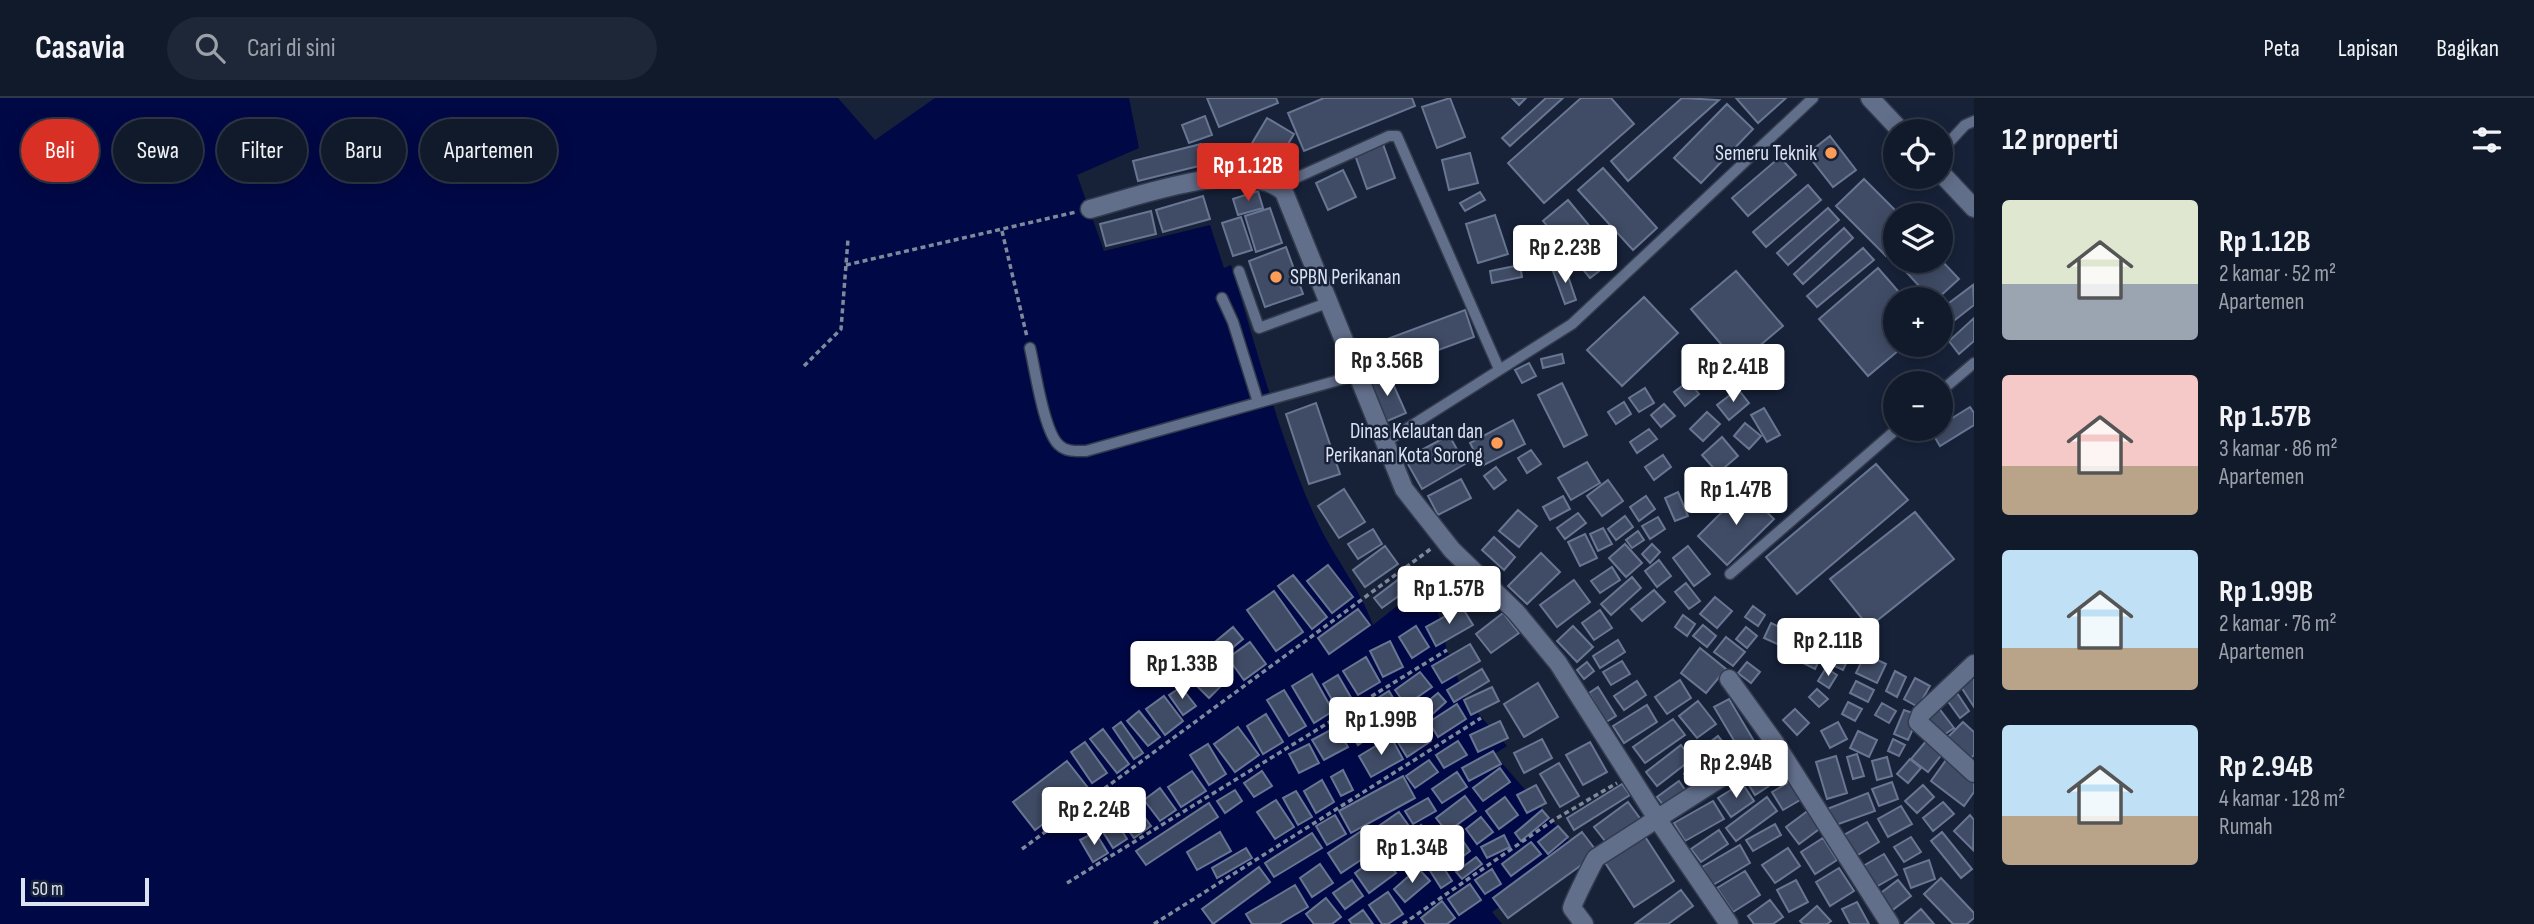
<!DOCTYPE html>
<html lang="id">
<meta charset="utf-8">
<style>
:root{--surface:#111a2b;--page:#1e2737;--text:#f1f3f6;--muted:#9ca1a9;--line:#303847;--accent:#d93025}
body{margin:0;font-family:"Sofia Sans Condensed",sans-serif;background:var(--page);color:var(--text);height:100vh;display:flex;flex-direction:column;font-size:26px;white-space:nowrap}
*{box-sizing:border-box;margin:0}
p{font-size:23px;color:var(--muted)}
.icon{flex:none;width:38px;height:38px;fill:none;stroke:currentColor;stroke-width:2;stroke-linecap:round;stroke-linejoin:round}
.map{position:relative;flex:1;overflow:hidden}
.panel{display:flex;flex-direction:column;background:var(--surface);width:560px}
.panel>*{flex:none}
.top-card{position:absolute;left:21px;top:21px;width:665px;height:63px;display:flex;gap:14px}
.controls{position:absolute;left:1883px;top:21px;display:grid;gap:14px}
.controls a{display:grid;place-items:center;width:70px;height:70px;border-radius:50%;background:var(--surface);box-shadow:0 4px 18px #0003,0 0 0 2px var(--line);font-size:35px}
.scale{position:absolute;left:21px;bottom:18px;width:128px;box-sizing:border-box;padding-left:7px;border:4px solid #dbe3f3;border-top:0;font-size:19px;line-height:24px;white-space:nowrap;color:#dbe3f3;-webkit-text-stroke:5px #172239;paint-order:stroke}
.price{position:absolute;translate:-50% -60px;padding:0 16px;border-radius:7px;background:#fff;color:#222;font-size:23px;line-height:46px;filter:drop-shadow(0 2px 4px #0008)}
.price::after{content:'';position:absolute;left:50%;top:42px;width:21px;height:16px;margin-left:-10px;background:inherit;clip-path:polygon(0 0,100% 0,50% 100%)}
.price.current{background:var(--accent);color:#fff}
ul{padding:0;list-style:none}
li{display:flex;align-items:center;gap:21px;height:175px;padding:0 28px}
li span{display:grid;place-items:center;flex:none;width:196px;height:140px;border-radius:7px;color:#555}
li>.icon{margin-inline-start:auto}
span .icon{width:84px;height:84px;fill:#fffc;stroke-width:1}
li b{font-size:30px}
h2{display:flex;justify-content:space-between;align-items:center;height:84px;padding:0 28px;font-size:30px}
.chip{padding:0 24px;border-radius:32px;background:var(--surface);box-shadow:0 4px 18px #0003,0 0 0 2px var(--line);font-size:24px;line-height:63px}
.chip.current{background:var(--accent);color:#fff}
header{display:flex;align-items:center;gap:42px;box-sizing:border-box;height:98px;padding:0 35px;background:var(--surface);border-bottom:2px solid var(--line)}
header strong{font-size:33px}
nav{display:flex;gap:38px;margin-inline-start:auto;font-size:24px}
.search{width:490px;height:63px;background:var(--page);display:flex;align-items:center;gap:18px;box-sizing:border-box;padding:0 24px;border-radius:38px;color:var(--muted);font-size:26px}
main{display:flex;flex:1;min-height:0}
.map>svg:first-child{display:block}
</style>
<header>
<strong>Casavia</strong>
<div class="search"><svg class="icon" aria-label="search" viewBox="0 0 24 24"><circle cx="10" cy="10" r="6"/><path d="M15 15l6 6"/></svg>Cari di sini</div>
<nav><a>Peta</a><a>Lapisan</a><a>Bagikan</a></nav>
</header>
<main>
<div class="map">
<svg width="1974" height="826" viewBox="0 0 1974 826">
<rect width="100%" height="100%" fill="#172239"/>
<path fill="#000846" d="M0,0h838l37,42 60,-42h194l10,50 -62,27 27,76 106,-26 14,43 7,-3c26,85 48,171 84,252 17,38 44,69 58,108l57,-45 17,70 19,50 41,46 -13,8 86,99 -88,59 10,12h-1502z"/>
<path fill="#404c66" stroke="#687692" stroke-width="2" d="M1207,0h69l2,5 -59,24z
M1324,0h88l3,8 -111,45 -16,-38z
M1450,0l15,39 -28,11 -15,-41z
M1512,0h14l-7,7z
M1546,0h17l-53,48 -8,-8z
M1581,0h30l23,26 -90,79 -36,-40z
M1682,0l37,2 -91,81 -17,-20z
M1736,0h50l-28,25z
M1727,6l26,25 -52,54 -27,-25z
M1205,18l7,19 -23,8 -7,-18z
M1267,20l27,16 -19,32 -27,-16z
M1830,38l26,34 -23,17 -26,-33z
M1201,46l6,20 -69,17 -5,-20z
M1383,46l12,34 -28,11 -12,-34z
M1470,55l8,30 -29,7 -7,-30z
M1780,59l16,18 -48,41 -16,-18z
M1603,70l54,60 -24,22 -55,-60z
M1343,72l13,27 -28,13 -12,-27z
M1864,81l36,36h-5v32l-9,9 -50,-50z
M1808,87l13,15 -55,47 -13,-15z
M1258,93l5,17 -25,7 -5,-16z
M1480,94l5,8 -20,11 -5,-8z
M1203,98l7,23 -47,13 -7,-22z
M1568,102l48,58 -26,20 -47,-57z
M1270,110l12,35 -26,9 -11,-36z
M1828,110l11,12 -51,45 -11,-12z
M1151,113l5,23 -50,12 -6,-22z
M1495,117l13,39 -30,9 -12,-39z
M1241,119l11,33 -19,6 -11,-33z
M1844,130l9,10 -50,46 -9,-10z
M1286,149l17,47 -38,13 -16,-46z
M1863,150l11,12 -57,47 -10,-11z
M1941,162l18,19 -22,20h-6l-33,-36z
M1520,167l2,12 -30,6 -2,-12z
M1565,169l11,33 -11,4 -12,-33z
M1878,170l27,31h-10v46h10l-37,31 -49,-57z
M1736,173l47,55 -45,38 -47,-55z
M1973,187l1,20 -23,18 -10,-14z
M1644,199l34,36 -56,53 -35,-36z
M1465,212l9,27 -101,37 -10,-26z
M1974,220v23l-15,13 -10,-13z
M1562,256l2,9 -21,5 -2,-9z
M1708,258l16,24 -12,8 -16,-25z
M1529,265l7,13 -14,7 -7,-13z
M1389,277l17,38 -21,9 -17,-38z
M1689,283l10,13 -14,12 -11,-14z
M1562,285l25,52 -23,12 -26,-52z
M1645,290l9,15 -15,9 -10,-14z
M1738,291l11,14 -20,17 -12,-15z
M1624,304l7,12 -15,10 -8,-12z
M1316,305l24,71 -31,10 -23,-70z
M1664,306l11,12 -14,11 -10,-12z
M1970,309l4,6v12l-34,21 -9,-15 10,-2v-4z
M1764,310l16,27 -13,7 -16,-27z
M1707,314l13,12 -17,17 -13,-12z
M1513,322l12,24 -43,22 -12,-23z
M1745,325l16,13 -12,13 -15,-13z
M1649,331l8,10 -20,14 -7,-11z
M1449,337l16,29 -43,25 -17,-30z
M1722,339l16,19 -20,17 -16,-18z
M1531,352l10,14 -14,9 -9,-15z
M1663,357l8,12 -17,13 -9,-13z
M1587,364l13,21 -29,17 -13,-22z
M1876,366l32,36 -111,94 -31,-37z
M1496,369l10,13 -12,9 -10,-13z
M1461,381l10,19 -33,17 -10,-19z
M1608,382l15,21 -21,15 -15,-20z
M1344,391l21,33 -26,16 -21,-32z
M1744,392l30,29 -47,46 -29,-29z
M1678,394l10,24 -13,5 -10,-23z
M1563,398l7,13 -20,11 -7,-13z
M1646,398l9,13 -16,12 -9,-14z
M1518,412l19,16 -18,21 -20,-16z
M1915,414l39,47 -85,68 -39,-48z
M1578,415l8,10 -21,16 -8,-11z
M1625,418l8,11 -17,13 -8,-11z
M1658,419l7,12 -15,10 -8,-13z
M1603,430l9,16 -14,7 -8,-17z
M1373,431l9,15 -24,15 -10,-15z
M1638,433l6,9 -12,8 -6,-8z
M1585,436l12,24 -17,8 -12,-24z
M1494,439l21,20 -11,13 -22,-20z
M1625,446l17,19 -16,14 -17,-19z
M1652,446l8,8 -10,11 -8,-9z
M1385,448l13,18 -33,23 -12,-17z
M1688,448l22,28 -16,12 -21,-28z
M1541,455l19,19 -33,32 -19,-18z
M1659,462l12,16 -14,11 -12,-16z
M1328,467l25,32 -21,16 -25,-32z
M1612,469l8,13 -20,13 -9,-12z
M1293,477l34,42 -15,12 -34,-43z
M1632,479l9,11 -30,27 -10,-11z
M1399,481l8,11 -25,18 -8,-10z
M1574,482l16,22 -33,25 -17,-22z
M1686,485l14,18 -11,8 -14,-17z
M1654,492l11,12 -23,19 -11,-12z
M1274,493l29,41 -27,19 -29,-41z
M1715,499l17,14 -15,17 -17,-14z
M1753,508l12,9 -7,11 -13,-9z
M1462,509l11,18 -37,21 -10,-19z
M1358,511l12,16 -41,29 -11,-16z
M1600,512l12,18 -18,12 -12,-17z
M1503,515l16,20 -28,20 -15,-19z
M1683,517l12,9 -8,12 -12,-9z
M1771,525l17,8 -6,15 -18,-8z
M1703,527l13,11 -9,11 -14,-11z
M1416,528l13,21 -17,11 -13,-21z
M1573,528l20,21 -16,15 -20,-21z
M1233,529l10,12 -18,15 -10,-12z
M1746,529l11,9 -10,12 -11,-9z
M1798,535l28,13 -11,23 -28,-14z
M1726,539l19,15 -12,14 -19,-14z
M1618,542l7,12 -25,16 -7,-12z
M1390,543l13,26 -20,10 -13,-26z
M1250,544l16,22 -22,16 -16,-22z
M1470,546l10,17 -38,22 -10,-17z
M1700,550l26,21 -20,24 -25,-20z
M1835,550l15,7 -7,15 -15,-7z
M1188,553l34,34 -13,13 -34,-34z
M1865,556l21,10 -9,19 -21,-10z
M1366,559l14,25 -22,13 -15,-24z
M1622,563l8,13 -19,11 -8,-13z
M1587,564l7,9 -10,8 -7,-9z
M1747,564l13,10 -9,11 -13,-10z
M1826,570l11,7 -8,13 -11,-7z
M1482,571l7,12 -35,21 -7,-12z
M1895,573l11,6 -9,20 -11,-6z
M1420,574l12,15 -26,18 -11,-15z
M1974,574v35l-16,-25z
M1312,576l21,37 -19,12 -22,-37z
M1338,577l15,26 -15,9 -15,-26z
M1915,580l15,8 -12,21 -14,-8z
M1680,582l11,18 -24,16 -12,-17z
M1637,583l9,14 -22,15 -10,-14z
M1856,583l18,9 -6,12 -18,-9z
M1538,585l20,34 -34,20 -20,-33z
M1181,589l15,19 -13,9 -14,-20z
M1492,589l7,14 -28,14 -7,-15z
M1598,589l18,29 -10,6 -17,-29z
M1817,591l11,10 -9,8 -10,-10z
M1284,592l22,36 -17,10 -22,-36z
M1389,593l15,25 -24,14 -15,-24z
M1438,595l8,9 -18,16 -8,-10z
M1957,595l12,18 -9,7 -13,-18z
M1164,598l19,25 -18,14 -19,-26z
M1729,601l25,42 -15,8 -25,-42z
M1698,603l18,23 -19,14 -18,-22z
M1848,604l14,7 -7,12 -13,-7z
M1882,605l14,8 -7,12 -14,-8z
M1457,606l9,15 -28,18 -9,-15z
M1647,607l10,17 -33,21 -11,-17z
M1938,609l16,21 -13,9 -16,-20z
M1795,611l14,14 -12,12 -14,-15z
M1904,612l15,5 -11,25 -14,-6z
M1139,613l21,26 -12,9 -21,-25z
M1360,614l15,21 -17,12 -14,-21z
M1266,616l17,28 -20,12 -16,-28z
M1673,621l12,16 -40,28 -12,-16z
M1418,623l13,20 -24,16 -13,-21z
M1500,623l8,17 -30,14 -8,-17z
M1121,624l22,31 -9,6 -21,-31z
M1838,624l9,17 -17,9 -9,-17z
M1963,624l11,10v23l-3,3 -23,-21z
M1238,629l21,28 -24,17 -21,-28z
M1336,629l12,20 -24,13 -12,-20z
M1103,631l26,35 -12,9 -27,-34z
M1858,633l19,9 -8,17 -19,-9z
M1718,638l17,21 -17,13 -17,-21z
M1391,639l12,22 -32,18 -12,-21z
M1542,641l10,19 -28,15 -10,-20z
M1893,641l12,6 -6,11 -11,-5z
M1927,642l16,13 -15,19 -17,-13z
M1458,643l9,14 -23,13 -8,-13z
M1085,644l22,31 -15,10 -21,-31z
M1590,644l17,30 -24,13 -17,-30z
M1208,646l18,30 -17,11 -19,-30z
M1309,646l10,19 -20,10 -10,-19z
M1681,647l11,14 -35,27 -11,-14z
M1493,653l8,13 -32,17 -7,-13z
M1857,656l7,22 -11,3 -6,-22z
M1777,657l12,17 -16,11 -11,-17z
M1836,658l11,37 -20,6 -11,-37z
M1887,659l5,19 -15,4 -5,-19z
M1702,661l14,17 -18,15 -14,-17z
M1910,661l11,9 -13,15 -11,-9z
M1429,662l9,12 -23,16 -9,-12z
M1946,662l28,20v12l-10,14 -33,-25z
M1067,663l22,28 -54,41 -22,-28z
M1559,665l20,33 -19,11 -20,-33z
M1500,670l10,14 -27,19 -10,-13z
M1758,670l11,18 -14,9 -11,-18z
M1343,672l10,20 -12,6 -10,-19z
M1192,673l14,20 -25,16 -13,-20z
M1262,673l10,15 -18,11 -10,-14z
M1457,674l10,15 -25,16 -10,-14z
M1403,678l12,22 -64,35 -12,-22z
M1796,680l11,18 -24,14 -11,-18z
M1322,682l12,22 -18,11 -12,-22z
M1679,683l9,13 -21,16 -10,-13z
M1892,684l6,17 -19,7 -7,-17z
M1742,685l12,18 -23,16 -13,-19z
M1622,686l8,11 -56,35 -7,-12z
M1536,687l10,18 -19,10 -10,-18z
M1923,687l11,12 -17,16 -12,-12z
M1160,690l16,22 -16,11 -16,-21z
M1235,692l7,11 -17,12 -8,-12z
M1296,693l16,26 -14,8 -15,-27z
M1868,695l7,18 -42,15 -6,-17z
M1465,698l11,15 -29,21 -11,-14z
M1505,699l13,18 -19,14 -13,-18z
M1767,699l10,14 -41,30 -10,-13z
M1428,700l8,13 -23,13 -8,-13z
M1276,702l18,27 -19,12 -18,-27z
M1713,703l11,18 -39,22 -11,-18z
M1628,704l14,19 -33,25 -15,-19z
M1943,704l11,12 -21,17 -10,-13z
M1209,705l9,14 -72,48 -10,-14z
M1135,706l16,22 -17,12 -16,-22z
M1901,708l11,18 -24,13 -10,-18z
M1542,712l7,8 -28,23 -6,-8z
M1809,712l13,17 -23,17 -13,-17z
M1399,714l10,14 -26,18 -10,-14z
M1112,717l15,24 -14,9 -15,-24z
M1335,717l11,19 -19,11 -11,-19z
M1970,717l4,5 -1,30 -19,-19z
M1481,719l12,15 -16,12 -11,-15z
M1867,724l12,20 -23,14 -12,-21z
M1775,726l6,11 -28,16 -7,-11z
M1421,727l11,11 -24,24 -11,-11z
M1558,728l10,11 -20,17 -10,-12z
M1363,732l13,20 -35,23 -13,-20z
M1719,732l9,14 -27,18 -10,-13z
M1095,734l13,21 -15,9 -13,-22z
M1220,734l11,19 -34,19 -10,-18z
M1582,734l16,21 -90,65 -15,-20z
M1642,734l32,49 -40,26 -32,-49z
M1942,734l30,37 -11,9 -30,-37z
M1312,735l10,15 -48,29 -9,-14z
M1458,736l12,17 -20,15 -12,-16z
M1504,737l6,12 -23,11 -6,-11z
M1911,739l10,15 -17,10 -10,-15z
M1823,740l14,22 -22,14 -14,-22z
M1531,744l10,12 -30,22 -9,-12z
M1740,747l10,18 -37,22 -11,-18z
M1246,750l6,10 -35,20 -5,-10z
M1788,750l12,18 -25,17 -13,-18z
M1381,756l15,19 -27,20 -14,-20z
M1884,756l13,21 -21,12 -13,-21z
M1476,759l6,7 -20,15 -6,-7z
M1438,761l14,22 -11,7 -14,-22z
M1929,762l6,19 -24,9 -7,-19z
M1320,766l13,19 -21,14 -12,-19z
M1259,769l11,15 -57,42 -11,-15z
M1418,770l12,13 -25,21 -11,-13z
M1839,770l15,23 -24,15 -14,-24z
M1492,771l9,15 -16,10 -10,-14z
M1745,773l15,24 -27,17 -16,-24z
M1941,780l33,35v5l-7,6h-14l-29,-30z
M1352,782l11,16 -18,13 -12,-16z
M1796,782l12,22 -19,10 -12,-22z
M1898,782l13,16 -25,19 -13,-16z
M1470,786l11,16 -22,15 -11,-16z
M1295,787l13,22 -29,17h-27l-6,-10z
M1681,792l12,16 -25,18h-33z
M1388,794l15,22 -15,10h-6l-13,-19z
M1326,800l15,19 -9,7h-18l-8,-10z
M1770,802l13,17 -10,7h-19l-6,-8z
M1442,803l13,17 -8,6h-21l-5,-6z
M1857,804l12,22h-19l-8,-15z
M1817,808l14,15 -4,3h-24l-3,-3z
M1921,811l13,15h-27l-2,-1z
M1363,812l10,14h-21l-3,-4z"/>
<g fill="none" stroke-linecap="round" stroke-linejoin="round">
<defs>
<path id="lane" d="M1941,53l24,-26 9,-4
M1278,88l111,-50h8l102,233
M1239,173l20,57 68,-25
M1222,200l11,24 25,80
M1030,250c5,21 14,84 29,97 7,7 17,6 27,6l271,-76
M1941,293l33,-28
M1384,345l188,-119 241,-226
M1730,476l167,-145"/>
<path id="street" d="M1090,111c46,-12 154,-53 194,-17l120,297 48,61 64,62 42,51 100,157 71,104
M1974,566l-53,50 -3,8 56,51
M1729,581l46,64 115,181
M1584,826l-12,-16c1,-6 22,-47 24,-50l179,-115"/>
<path id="secondary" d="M1870,0l31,33
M1941,75l33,35"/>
</defs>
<use href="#lane" stroke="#333b4e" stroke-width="13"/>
<use href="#street" stroke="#333b4e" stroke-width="21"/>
<use href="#secondary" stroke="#333b4e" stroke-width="21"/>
<path stroke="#7f899c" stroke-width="3.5" stroke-dasharray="5 3.5" stroke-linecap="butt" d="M1002,133l25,106
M846,167l230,-53
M804,268l37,-37 7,-90
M1022,751l410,-301
M1067,785l380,-233
M1154,826l327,-206
M1403,826l149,-103 65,-38"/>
<use href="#lane" stroke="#626f8b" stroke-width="10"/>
<use href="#street" stroke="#626f8b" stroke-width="18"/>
<use href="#secondary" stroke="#626f8b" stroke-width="18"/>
</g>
<g fill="#fd9c56" stroke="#172239" stroke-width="2.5">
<circle cx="1831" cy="55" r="7"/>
<circle cx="1276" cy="179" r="7"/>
<circle cx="1497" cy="345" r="7"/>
</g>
<g text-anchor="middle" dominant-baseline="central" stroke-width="5" stroke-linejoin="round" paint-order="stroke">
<g font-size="21" fill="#dbe3f3" stroke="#172239" text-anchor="end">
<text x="1817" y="55">Semeru Teknik</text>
<text x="1290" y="179" text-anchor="start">SPBN Perikanan</text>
<text x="1483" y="333">Dinas Kelautan dan<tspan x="1483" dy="24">Perikanan Kota Sorong</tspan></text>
</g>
</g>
</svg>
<div class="controls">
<a><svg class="icon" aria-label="locate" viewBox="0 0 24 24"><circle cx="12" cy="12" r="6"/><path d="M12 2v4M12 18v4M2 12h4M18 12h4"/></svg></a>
<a><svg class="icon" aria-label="layers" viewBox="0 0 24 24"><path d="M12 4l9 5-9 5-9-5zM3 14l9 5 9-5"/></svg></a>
<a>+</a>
<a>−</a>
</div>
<div class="scale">50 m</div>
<b class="price current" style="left:1248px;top:105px">Rp 1.12B</b>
<b class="price" style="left:1565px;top:187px">Rp 2.23B</b>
<b class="price" style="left:1387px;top:300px">Rp 3.56B</b>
<b class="price" style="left:1733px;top:306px">Rp 2.41B</b>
<b class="price" style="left:1736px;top:429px">Rp 1.47B</b>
<b class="price" style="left:1449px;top:528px">Rp 1.57B</b>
<b class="price" style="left:1828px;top:580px">Rp 2.11B</b>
<b class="price" style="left:1182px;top:603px">Rp 1.33B</b>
<b class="price" style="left:1381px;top:659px">Rp 1.99B</b>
<b class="price" style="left:1736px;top:702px">Rp 2.94B</b>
<b class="price" style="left:1094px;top:749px">Rp 2.24B</b>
<b class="price" style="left:1412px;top:787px">Rp 1.34B</b>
<div class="top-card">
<a class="chip current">Beli</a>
<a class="chip">Sewa</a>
<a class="chip">Filter</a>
<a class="chip">Baru</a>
<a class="chip">Apartemen</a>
</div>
</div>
<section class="panel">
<h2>12 properti<svg class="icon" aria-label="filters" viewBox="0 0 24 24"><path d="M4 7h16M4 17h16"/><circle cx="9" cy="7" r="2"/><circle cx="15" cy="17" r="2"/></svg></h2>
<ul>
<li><span style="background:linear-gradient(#dfe7d0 60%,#9aa5b1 0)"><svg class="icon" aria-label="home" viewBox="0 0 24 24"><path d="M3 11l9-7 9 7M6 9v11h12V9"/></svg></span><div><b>Rp 1.12B</b><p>2 kamar · 52 m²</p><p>Apartemen</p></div></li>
<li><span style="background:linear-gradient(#f6c9c9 65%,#b9a48a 0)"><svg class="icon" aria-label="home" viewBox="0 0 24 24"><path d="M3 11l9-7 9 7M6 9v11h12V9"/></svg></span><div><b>Rp 1.57B</b><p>3 kamar · 86 m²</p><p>Apartemen</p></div></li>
<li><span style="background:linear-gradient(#bfe0f5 70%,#b9a48a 0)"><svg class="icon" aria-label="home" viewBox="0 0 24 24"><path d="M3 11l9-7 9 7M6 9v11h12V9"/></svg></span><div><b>Rp 1.99B</b><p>2 kamar · 76 m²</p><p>Apartemen</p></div></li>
<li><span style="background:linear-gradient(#bfe0f5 65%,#b9a48a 0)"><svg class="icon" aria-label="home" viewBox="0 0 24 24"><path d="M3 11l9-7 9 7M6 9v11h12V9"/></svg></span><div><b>Rp 2.94B</b><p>4 kamar · 128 m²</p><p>Rumah</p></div></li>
</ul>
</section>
</main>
